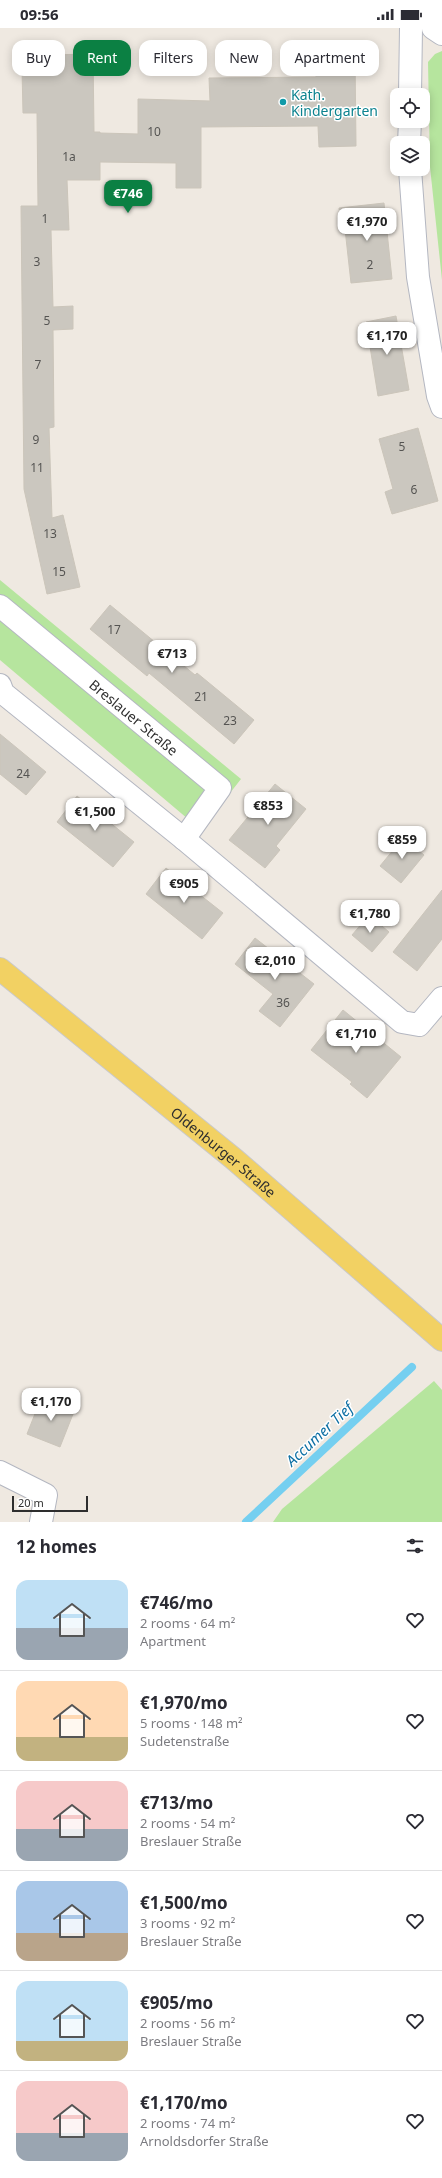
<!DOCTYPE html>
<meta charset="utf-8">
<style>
:root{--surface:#fff;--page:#f7f7f7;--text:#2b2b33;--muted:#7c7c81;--line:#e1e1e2;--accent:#0b8043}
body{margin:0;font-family:"Noto Sans",sans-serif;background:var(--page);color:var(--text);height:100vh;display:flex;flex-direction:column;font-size:15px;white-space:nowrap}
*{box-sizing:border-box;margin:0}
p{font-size:13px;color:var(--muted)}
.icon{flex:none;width:22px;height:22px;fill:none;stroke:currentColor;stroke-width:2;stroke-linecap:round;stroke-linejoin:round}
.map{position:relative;height:1494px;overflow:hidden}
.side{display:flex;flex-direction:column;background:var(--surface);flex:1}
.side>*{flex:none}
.banner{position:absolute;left:12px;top:12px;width:418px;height:36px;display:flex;gap:8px}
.buttons{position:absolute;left:390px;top:60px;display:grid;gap:8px}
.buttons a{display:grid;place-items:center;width:40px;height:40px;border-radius:8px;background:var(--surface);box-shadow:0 2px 10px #0003;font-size:20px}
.scale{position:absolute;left:12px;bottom:10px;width:76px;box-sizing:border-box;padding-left:4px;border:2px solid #2e2e2e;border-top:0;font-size:11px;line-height:14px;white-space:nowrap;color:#2e2e2e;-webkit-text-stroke:3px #fff;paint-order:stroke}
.price{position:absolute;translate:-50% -34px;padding:0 9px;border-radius:8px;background:#fff;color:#222;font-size:13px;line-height:26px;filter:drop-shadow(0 1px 2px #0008)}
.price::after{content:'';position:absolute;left:50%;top:24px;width:12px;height:9px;margin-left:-6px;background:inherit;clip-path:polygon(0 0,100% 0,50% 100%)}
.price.on{background:var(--accent);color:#fff}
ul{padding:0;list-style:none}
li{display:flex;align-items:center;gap:12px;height:100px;padding:0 16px}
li+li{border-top:1px solid var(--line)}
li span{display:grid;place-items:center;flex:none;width:112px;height:80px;border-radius:12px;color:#555}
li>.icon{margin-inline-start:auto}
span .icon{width:48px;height:48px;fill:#fffc;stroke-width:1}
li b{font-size:17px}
h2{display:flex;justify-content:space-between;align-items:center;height:48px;padding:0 16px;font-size:17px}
.chip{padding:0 14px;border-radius:12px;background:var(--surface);box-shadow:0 2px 10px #0003;font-size:14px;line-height:36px}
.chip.on{background:var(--accent);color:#fff}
.status{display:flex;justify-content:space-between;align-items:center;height:28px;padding:0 20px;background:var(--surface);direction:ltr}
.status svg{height:11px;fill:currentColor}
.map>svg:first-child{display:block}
</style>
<div class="status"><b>09:56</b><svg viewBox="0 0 49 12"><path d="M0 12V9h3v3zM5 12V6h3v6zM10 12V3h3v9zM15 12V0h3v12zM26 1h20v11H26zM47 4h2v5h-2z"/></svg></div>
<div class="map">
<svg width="442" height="1494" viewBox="0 0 442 1494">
<rect width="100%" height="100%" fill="#efe9e1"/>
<path fill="#b6e59e" d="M442,23v229l-12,-113 -2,-105 7,-8z
M0,552l241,199 -40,51 -201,-170z
M434,1353l8,9v132h-169l9,-13z"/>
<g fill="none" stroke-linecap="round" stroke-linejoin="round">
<path stroke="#75cff0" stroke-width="8" d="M246,1494l166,-155"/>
</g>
<path fill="#cbc7bf" stroke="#cbc5ba" d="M93,26l1,78h6v1l38,1v-35l72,2 -1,-23 107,-1v-18l39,-1 1,88 -37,1 -1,-21 -117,1v61h-25v-25l-76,-1v18h-33l2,50h-18l2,77 20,-1v23l-20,1 1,97 -5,1 3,90 11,-3 17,72 -33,7 -23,-105 -3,-283h17l-1,-93h-14l-1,-44h25l-1,-14z
M384,175l8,76 -41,4 -6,-54h-4l-2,-21z
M396,288l13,74 -31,6 -12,-74z
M418,400l20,73 -46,13 -7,-22 8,-3 -14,-50z
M110,577l85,70 2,-2 57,47 -20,24 -85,-71 -2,3 -57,-47z
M0,706l46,38 -20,23 -26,-21z
M275,756l31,25 -30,37 4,4 -15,18 -36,-28z
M77,768l57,46 -21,25 -56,-45z
M403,810l21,17 -23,28 -21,-17z
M166,840l57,45 -21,26 -56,-45z
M442,862v49l-25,32 -24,-19z
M369,887l20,17 -17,20 -20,-17z
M255,910l59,46 -34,43 -21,-16 14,-17 -38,-30z
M343,982l58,47 -34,41 -17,-14 2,-2 -41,-32z
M42,1368l33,13 -15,38 -33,-13z"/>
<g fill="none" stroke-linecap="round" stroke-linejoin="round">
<defs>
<g id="minor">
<path d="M433,0l9,6"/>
<path d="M410,67l1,-67"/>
<path d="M409,115l1,-22"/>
<path d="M410,141l8,108 20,119 4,11"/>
<path id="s1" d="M0,578l220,182 -36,51"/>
<path d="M0,657l3,8 181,146 218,183 17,3 23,-27"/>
<path d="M0,1444l46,23 -5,27"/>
</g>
<g id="primary">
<path id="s2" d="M0,941l234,190 208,181"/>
</g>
</defs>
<use href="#minor" stroke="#b4b7c1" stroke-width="24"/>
<use href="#primary" stroke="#c9c9c9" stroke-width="24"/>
<use href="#minor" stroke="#fff" stroke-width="22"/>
<use href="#primary" stroke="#f2d163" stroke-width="22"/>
</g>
<circle fill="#0f9aa8" stroke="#fff" stroke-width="1.5" cx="283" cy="74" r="4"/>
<g text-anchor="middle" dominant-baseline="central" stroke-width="3" stroke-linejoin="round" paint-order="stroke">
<g font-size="12" fill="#555452">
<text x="154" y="103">10</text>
<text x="69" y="128">1a</text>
<text x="45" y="190">1</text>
<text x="37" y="233">3</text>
<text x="370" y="236">2</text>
<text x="47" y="292">5</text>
<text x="38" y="336">7</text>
<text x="36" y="411">9</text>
<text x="402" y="418">5</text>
<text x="37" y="439">11</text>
<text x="414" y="461">6</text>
<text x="50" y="505">13</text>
<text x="59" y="543">15</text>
<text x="114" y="601">17</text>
<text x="201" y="668">21</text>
<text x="230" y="692">23</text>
<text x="23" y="745">24</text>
<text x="283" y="974">36</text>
</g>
<g font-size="14" fill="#0d838f" stroke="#fff" text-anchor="start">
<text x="291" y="66">Kath.<tspan x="291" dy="16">Kindergarten</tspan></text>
</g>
<g font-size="14" fill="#2e2e2e" stroke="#fff">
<text stroke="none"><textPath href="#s1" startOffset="174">Breslauer Straße</textPath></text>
<text stroke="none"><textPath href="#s2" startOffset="289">Oldenburger Straße</textPath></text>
</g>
<g font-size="15" font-style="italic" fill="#0d6fa3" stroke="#fff">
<text transform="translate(319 1406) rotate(-43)">Accumer Tief</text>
</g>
</g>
</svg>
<div class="buttons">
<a><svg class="icon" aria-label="locate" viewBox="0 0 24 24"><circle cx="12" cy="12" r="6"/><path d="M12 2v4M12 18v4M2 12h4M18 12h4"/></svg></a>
<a><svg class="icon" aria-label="layers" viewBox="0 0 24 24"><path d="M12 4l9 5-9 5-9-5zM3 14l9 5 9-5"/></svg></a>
</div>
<div class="scale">20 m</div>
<b class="price on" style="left:128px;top:186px">€746</b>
<b class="price" style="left:367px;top:214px">€1,970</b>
<b class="price" style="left:387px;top:328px">€1,170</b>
<b class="price" style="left:172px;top:646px">€713</b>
<b class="price" style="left:268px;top:798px">€853</b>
<b class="price" style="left:95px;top:804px">€1,500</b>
<b class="price" style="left:402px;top:832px">€859</b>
<b class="price" style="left:184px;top:876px">€905</b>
<b class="price" style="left:370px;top:906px">€1,780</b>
<b class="price" style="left:275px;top:953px">€2,010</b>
<b class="price" style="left:356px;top:1026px">€1,710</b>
<b class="price" style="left:51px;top:1394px">€1,170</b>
<div class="banner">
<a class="chip">Buy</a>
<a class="chip on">Rent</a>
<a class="chip">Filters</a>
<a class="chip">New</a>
<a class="chip">Apartment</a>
</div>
</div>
<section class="side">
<h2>12 homes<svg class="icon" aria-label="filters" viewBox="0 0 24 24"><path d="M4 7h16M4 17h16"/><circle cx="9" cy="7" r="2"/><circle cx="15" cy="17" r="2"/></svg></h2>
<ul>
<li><span style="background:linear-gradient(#bfe0f5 60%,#9aa5b1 0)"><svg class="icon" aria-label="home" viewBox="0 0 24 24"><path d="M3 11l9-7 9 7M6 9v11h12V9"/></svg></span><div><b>€746/mo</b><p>2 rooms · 64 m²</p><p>Apartment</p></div><svg class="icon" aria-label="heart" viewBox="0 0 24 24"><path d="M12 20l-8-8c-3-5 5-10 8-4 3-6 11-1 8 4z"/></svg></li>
<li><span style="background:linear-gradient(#ffd9b3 70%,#c2b280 0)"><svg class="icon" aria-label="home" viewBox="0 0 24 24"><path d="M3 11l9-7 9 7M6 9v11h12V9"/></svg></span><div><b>€1,970/mo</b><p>5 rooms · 148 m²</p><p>Sudetenstraße</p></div><svg class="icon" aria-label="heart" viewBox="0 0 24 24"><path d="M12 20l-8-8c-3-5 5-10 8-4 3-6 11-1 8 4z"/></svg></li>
<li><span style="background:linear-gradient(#f6c9c9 60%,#9aa5b1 0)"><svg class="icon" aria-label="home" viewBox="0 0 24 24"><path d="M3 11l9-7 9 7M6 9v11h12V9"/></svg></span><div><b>€713/mo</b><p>2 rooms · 54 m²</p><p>Breslauer Straße</p></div><svg class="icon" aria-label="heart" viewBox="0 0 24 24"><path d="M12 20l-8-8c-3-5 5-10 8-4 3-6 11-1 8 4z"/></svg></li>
<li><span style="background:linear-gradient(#a9c7e8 65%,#b9a48a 0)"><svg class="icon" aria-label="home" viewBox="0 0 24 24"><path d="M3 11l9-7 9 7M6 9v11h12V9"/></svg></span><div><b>€1,500/mo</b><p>3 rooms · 92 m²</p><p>Breslauer Straße</p></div><svg class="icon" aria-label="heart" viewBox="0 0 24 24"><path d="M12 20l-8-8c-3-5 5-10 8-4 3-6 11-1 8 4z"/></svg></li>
<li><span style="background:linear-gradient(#bfe0f5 75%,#c2b280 0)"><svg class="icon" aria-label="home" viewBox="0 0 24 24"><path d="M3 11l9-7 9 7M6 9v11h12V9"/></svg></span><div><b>€905/mo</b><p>2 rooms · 56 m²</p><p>Breslauer Straße</p></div><svg class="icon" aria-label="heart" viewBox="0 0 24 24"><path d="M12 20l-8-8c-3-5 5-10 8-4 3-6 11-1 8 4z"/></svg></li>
<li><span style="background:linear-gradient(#f6c9c9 65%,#9aa5b1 0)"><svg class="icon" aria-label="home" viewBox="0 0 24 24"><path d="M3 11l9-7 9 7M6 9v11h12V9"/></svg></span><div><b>€1,170/mo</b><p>2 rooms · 74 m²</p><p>Arnoldsdorfer Straße</p></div><svg class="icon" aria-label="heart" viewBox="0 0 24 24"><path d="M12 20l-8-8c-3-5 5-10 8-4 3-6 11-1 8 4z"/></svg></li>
</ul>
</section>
